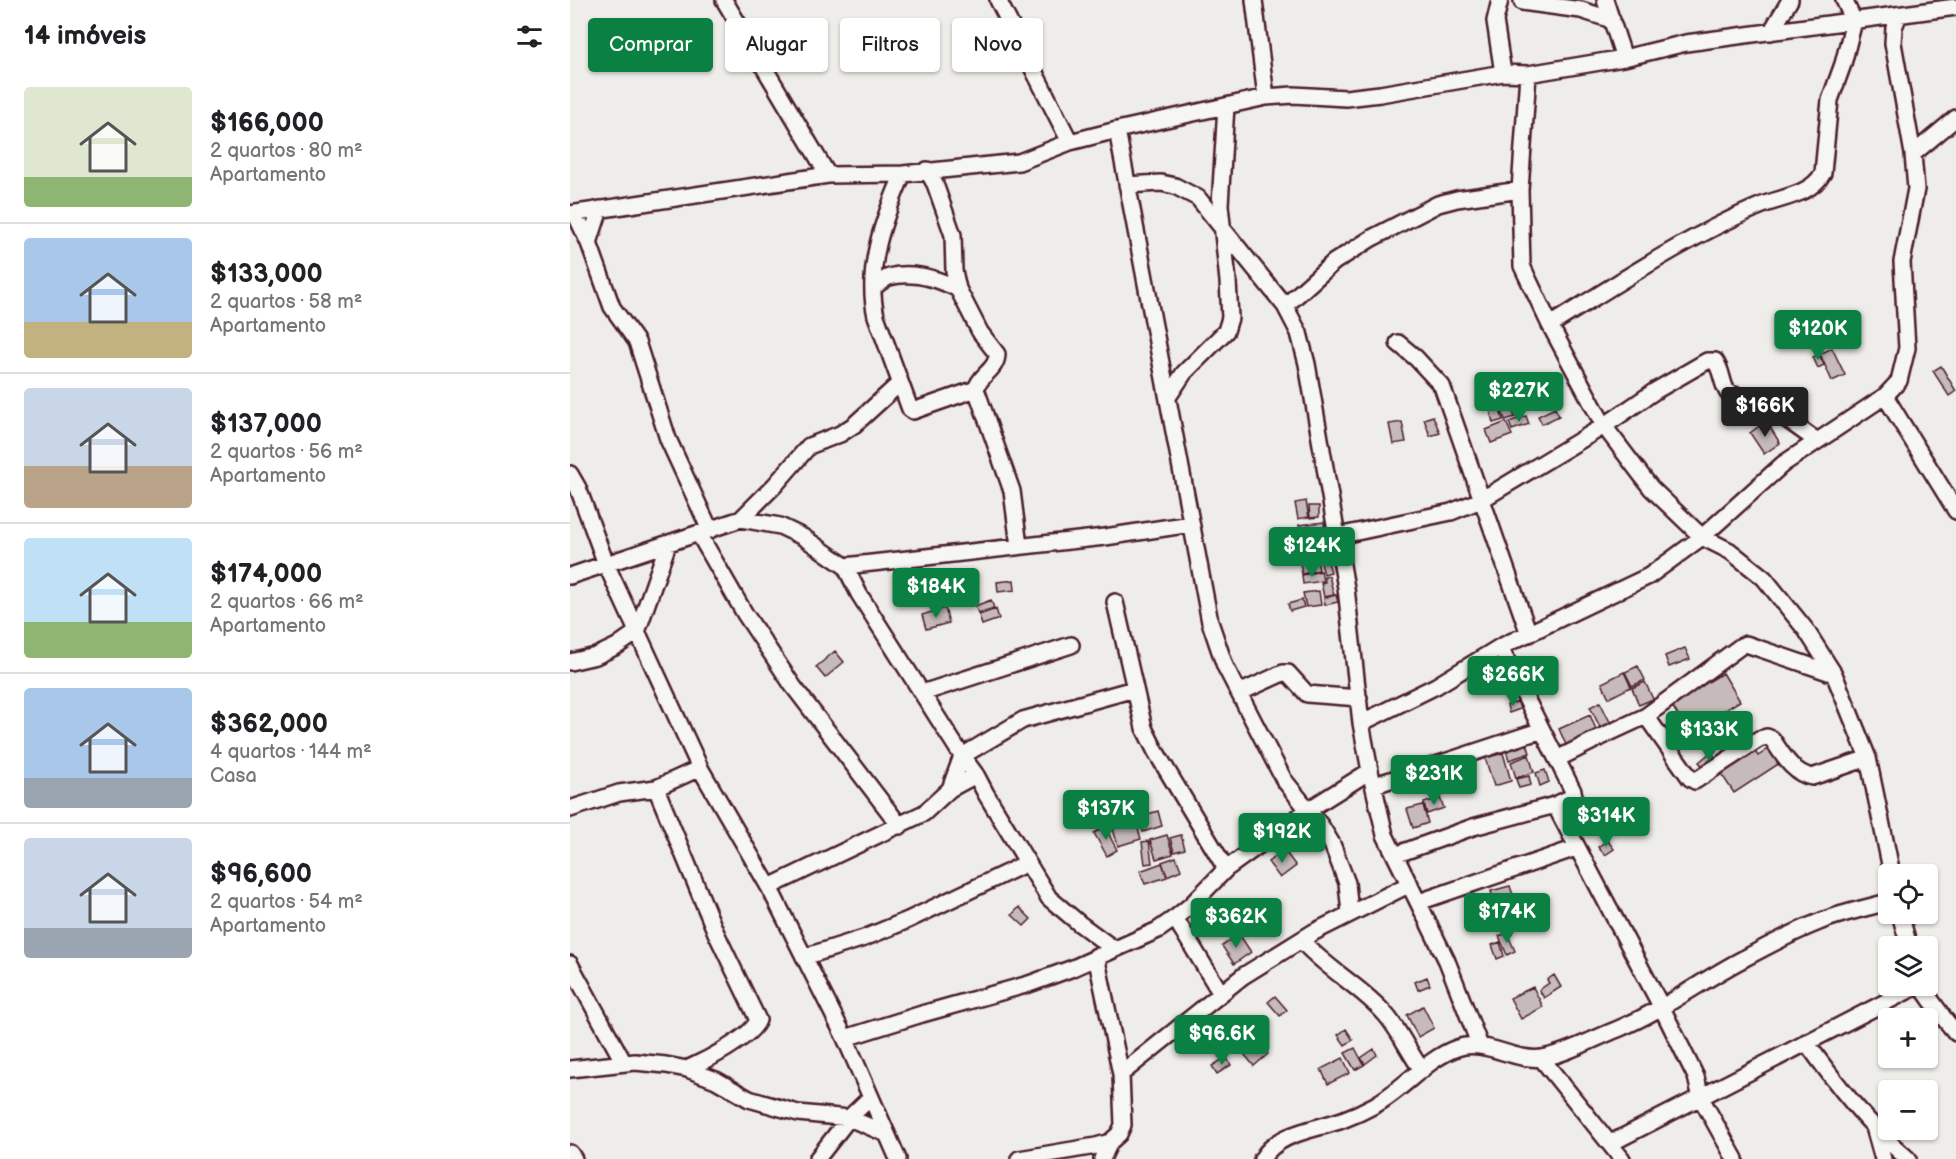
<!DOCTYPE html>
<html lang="pt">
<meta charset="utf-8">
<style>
:root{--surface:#fff;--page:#f2f2f2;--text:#202124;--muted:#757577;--line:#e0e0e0;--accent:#0b8043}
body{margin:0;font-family:"Balsamiq Sans",sans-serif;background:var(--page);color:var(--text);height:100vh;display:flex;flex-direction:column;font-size:22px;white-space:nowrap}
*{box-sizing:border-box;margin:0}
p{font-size:20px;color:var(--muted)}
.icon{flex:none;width:33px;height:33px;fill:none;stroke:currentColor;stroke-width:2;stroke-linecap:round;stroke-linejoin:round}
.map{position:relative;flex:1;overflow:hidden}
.side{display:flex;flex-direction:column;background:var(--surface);width:570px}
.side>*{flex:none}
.guide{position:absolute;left:18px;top:18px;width:570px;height:54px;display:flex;gap:12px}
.tools{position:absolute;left:1308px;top:864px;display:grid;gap:12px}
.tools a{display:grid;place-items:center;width:60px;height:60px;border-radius:6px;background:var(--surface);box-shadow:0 2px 4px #0004;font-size:30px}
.price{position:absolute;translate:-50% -51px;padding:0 14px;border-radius:6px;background:var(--accent);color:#fff;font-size:20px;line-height:39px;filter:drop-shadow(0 2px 3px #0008)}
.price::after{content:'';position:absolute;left:50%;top:36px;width:18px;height:14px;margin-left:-9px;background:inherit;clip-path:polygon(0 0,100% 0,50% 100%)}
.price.selected{background:#222;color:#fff}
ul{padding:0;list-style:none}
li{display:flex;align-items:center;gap:18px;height:150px;padding:0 24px}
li+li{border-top:2px solid var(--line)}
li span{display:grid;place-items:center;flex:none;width:168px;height:120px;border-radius:6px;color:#555}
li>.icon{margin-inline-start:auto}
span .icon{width:72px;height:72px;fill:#fffc;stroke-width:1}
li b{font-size:26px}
h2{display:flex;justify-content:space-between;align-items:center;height:72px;padding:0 24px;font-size:26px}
.pill{padding:0 21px;border-radius:6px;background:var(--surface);box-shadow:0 2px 4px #0004;font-size:21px;line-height:54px}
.pill.selected{background:var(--accent);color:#fff}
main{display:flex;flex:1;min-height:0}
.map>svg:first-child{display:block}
</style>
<main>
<section class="side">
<h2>14 imóveis<svg class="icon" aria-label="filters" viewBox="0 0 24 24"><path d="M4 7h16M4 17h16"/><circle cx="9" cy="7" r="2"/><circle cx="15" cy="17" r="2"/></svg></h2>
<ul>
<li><span style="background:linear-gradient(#dfe7d0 75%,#8fb573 0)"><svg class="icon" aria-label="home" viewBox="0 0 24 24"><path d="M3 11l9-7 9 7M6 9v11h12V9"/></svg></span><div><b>$166,000</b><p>2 quartos · 80 m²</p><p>Apartamento</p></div></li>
<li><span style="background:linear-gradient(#a9c7e8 70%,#c2b280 0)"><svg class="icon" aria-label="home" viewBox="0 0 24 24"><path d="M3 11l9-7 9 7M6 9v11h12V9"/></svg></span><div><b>$133,000</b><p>2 quartos · 58 m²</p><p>Apartamento</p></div></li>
<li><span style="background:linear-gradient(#c9d6e8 65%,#b9a48a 0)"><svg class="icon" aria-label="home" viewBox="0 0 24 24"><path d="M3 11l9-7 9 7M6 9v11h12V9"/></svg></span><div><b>$137,000</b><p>2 quartos · 56 m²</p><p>Apartamento</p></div></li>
<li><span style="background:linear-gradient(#bfe0f5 70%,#8fb573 0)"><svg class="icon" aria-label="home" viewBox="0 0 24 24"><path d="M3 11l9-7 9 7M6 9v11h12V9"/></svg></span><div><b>$174,000</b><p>2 quartos · 66 m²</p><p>Apartamento</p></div></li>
<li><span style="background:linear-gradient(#a9c7e8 75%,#9aa5b1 0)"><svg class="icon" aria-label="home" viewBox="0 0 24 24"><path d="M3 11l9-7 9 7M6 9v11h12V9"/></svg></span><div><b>$362,000</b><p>4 quartos · 144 m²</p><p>Casa</p></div></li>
<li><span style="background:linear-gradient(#c9d6e8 75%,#9aa5b1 0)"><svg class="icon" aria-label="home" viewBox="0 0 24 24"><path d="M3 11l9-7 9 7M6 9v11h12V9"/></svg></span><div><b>$96,600</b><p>2 quartos · 54 m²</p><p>Apartamento</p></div></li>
</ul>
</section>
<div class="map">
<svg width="1386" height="1159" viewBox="0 0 1386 1159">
<rect width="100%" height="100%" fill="#efedea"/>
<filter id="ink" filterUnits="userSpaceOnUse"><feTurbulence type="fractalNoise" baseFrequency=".0167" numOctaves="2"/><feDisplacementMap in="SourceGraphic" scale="12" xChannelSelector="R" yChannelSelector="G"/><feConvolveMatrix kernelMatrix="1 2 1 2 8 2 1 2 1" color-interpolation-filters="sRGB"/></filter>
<g filter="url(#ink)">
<path fill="#c6babb" stroke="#4a1f2b" stroke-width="1.5" d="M1262,348l13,27 -13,6 -12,-27z
M1249,354l5,11 -6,3 -5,-11z
M1371,366l15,25 -7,5 -16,-25z
M937,393l8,24 -10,3 -8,-23z
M928,403l5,17 -10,3 -4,-18z
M985,408l4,8 -17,8 -4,-8z
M863,416l7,17 -10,3 -6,-17z
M956,416l3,8 -17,6 -3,-8z
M1196,421l14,22 -16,11 -14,-21z
M832,422l4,20 -13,2 -4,-20z
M936,422l6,13 -21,8 -5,-13z
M736,501l3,16 -11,2 -3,-16z
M739,506h10v11l-9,1z
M754,522l1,12 -13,2 -1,-6 -11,2 -1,-7z
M748,535l4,23 -18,3 -3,-23z
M747,560l2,10 -17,4 -2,-11z
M758,562l3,10 -7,2 -3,-10z
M751,571l2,10 -20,3 -1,-9z
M759,576l5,19 -10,2 -3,-14 4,-1 -1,-5z
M444,580l1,10 -17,2 -1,-10z
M749,591l2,14 -15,2 -3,-14z
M766,595l2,7 -13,3 -1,-7z
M421,600l3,8 -16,5 -3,-7z
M732,600l2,7 -14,4 -2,-7z
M375,608l4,15 -23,6 -4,-14z
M426,609l3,10 -17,6 -3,-10z
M1115,648l5,11 -21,8 -4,-11z
M265,651l9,11 -19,16 -9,-11z
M1068,666l7,14 -13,6 -7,-14z
M925,667l5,10 -6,3 -5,-10z
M1054,672l7,15 -22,11 -7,-15z
M1153,673l17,28 -52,31 -17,-28z
M939,676l9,21 -9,4 -9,-21z
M1075,682l8,17 -14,6 -7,-17z
M948,702l2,7 -11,4 -2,-8z
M1030,702l12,24 -10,5 -12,-24z
M1020,715l8,19 -31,13 -8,-18z
M956,740l4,13 -21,7 -4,-13z
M1200,748l10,15 -46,30 -14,-21 34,-22 4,6z
M1141,752l7,9 -11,10 -8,-9z
M933,753l8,28 -17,5 -9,-28z
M959,755l5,17 -18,6 -5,-16z
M975,770l4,12 -9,4 -4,-13z
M959,776l2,9 -12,3 -3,-9z
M870,798l4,10 -17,6 -3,-11z
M853,805l5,18 -15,5 -6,-19z
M1004,809l11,16 -4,3 -11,-16z
M588,811l4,15 -19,6 -5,-15z
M566,822l5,17 -23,7 -5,-17z
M535,827l12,23 -10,6 -13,-23z
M597,835l6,19 -17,5 -6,-19z
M611,835l4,14 -11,3 -4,-14z
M1037,840l7,9 -9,6 -7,-8z
M579,841l3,22 -7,1 -3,-22z
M714,850l12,16 -16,12 -12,-16z
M606,857l5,13 -14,6 -5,-14z
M592,863l5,14 -22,7 -5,-13z
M940,886l5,15 -20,6 -4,-16z
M449,907l12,12 -7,7 -12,-11z
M937,933l8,18 -8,4 -8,-19z
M669,934l12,18 -17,12 -12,-18z
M930,942l4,14 -7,3 -5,-14z
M984,975l7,12 -17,11 -5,-8 10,-7 -2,-3z
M857,977l3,8 -12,5 -3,-8z
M963,987l10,20 -22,12 -11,-21z
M705,996l12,14 -7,6 -12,-14z
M853,1006l11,22 -16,9 -11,-22z
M776,1029l7,11 -8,5 -7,-10z
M651,1031l10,20 -12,6 -10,-21z
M685,1037l13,17 -14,12 -14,-17z
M785,1048l9,17 -9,5 -10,-17z
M804,1049l3,6 -12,9 -4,-6z
M656,1057l5,8 -14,9 -5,-8z
M773,1058l7,15 -22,11 -7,-15z"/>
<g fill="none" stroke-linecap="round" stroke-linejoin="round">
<defs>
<path id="street" d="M154,0l104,175
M428,0l72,142
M684,0l12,97
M930,0l-5,21 8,52
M1035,0l19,58
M952,2l59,8 31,10
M1201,32l19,-32
M958,74l-8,116 2,76 28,59 54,101 47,62 51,49 28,14 34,27 42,52 28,44 34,84 24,116
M547,130l93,492 15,44 59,114 37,46 11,18 15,39 3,30
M1343,154l43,-36
M357,170l8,14 18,51 1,36 4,18 22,43 17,22c0,16 -17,20 -21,35l36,102 7,55
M333,174c-19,43 -38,94 -27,142l34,93 3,2 63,-22
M557,185l34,-2 14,3 23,12 87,108 14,27 8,31 39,224 15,135
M5,213l14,30 23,64 25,35 31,97 42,91
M0,214l258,-39 75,-1 116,-12 51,-20 47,-12 149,-33 27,-2 53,3 34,-4 123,-21 25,1 96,-16 62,-15 270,-36
M19,243l11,-34
M303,288c5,-4 11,-9 16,-11 23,-6 49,2 69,12
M715,306l49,-44 38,-24 66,-34 19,-5 63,-9
M980,325c67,-41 138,-89 210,-119 22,-9 51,-11 63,-33l7,-73 13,-36 11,-43 -10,-21
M828,343l18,15 26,28 87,248
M1315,396l14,-15 8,-33 -5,-86 14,-73 -3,-35 -20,-111 1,-16 5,-12
M598,397l16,-24 42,-42 4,-13 -2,-37 -8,-76 6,-99
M0,474l8,14 28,76 94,204 69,119 76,151 53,121
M171,519l34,-34 34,-39 31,-12 14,-9 46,-42
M129,534l46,80 48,72 107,140
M768,536l113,-24 30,-12 123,-74 51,-35 52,-30h8c8,11 6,22 13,32l20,6 31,15 38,27
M275,566l14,28 103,162 14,19 10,19 63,104 31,26 34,25
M0,576l171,-57 39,7 23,11 42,29 260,-29 86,-13
M545,602l29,126 12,24 70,117
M0,662l26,-6 21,-10 20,-14 31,-88
M352,693l149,-48
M669,693l44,-20h5l19,21 52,4
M1076,716l44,62 5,3 64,-42 8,-2 5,2c11,16 20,34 40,38l56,-19
M987,759l50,-25 39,-18 95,-70 5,-2 88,30
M800,771l15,64 62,126 33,85
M805,785l167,-55
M86,788l60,145 42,87c-7,18 -53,41 -71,49
M380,789l12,-33 61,-36 111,-31
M985,805l107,203 34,69 5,21 34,61
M0,809l49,-16 37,-5 44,-20
M825,855l78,-28 82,-22 19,-9 -1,-5 -73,-144
M199,887l155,-74 26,-24 26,-14
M849,902l157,-54
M1330,914l9,32
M605,918l45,74
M731,940c25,29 60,46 85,75 14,16 23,38 36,55
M234,957l60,-19 44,-18 119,-57
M0,964l54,99
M1351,986l25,35 10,12
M275,1038l77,-24 107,-30 44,-16 85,-38 17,-12 16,-13 35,-36 82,-59 62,-39 -9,-48 75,-37 64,-39 149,-71 53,-39 81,-73 102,-68 71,115
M1236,1042c30,42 62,83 102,117
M971,1058l81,101
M0,1069l65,-7 31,3 21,4 29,11 33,19 49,14 51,5 38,16
M551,1074l122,-98 71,-44 96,-48
M1304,1127l9,32
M1041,1143l306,-157
M0,1153l4,6
M247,1159l32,-41 22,-21
M449,1159l77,-13 14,-4 9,-8 4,-9 -2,-51 -25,-118
M532,1159l8,-17
M692,1159c16,-27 53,-29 80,-39 11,-4 22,-9 33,-15 29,-16 51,-46 82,-57 27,-10 57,14 85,10 24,-4 53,-20 76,-29 46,-19 84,-49 127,-71 24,-13 49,-26 74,-36 22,-9 47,-14 69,-20"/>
</defs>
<use href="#street" stroke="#4a1f2b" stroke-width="20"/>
<use href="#street" stroke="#f6f6f2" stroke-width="15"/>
</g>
</g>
</svg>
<div class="tools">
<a><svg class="icon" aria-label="locate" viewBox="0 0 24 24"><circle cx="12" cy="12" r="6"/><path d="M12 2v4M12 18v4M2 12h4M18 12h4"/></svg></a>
<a><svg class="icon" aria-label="layers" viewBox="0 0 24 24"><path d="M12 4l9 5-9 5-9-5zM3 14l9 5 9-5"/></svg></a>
<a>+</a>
<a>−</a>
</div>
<b class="price" style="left:1248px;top:361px">$120K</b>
<b class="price" style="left:949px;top:423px">$227K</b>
<b class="price selected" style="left:1195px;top:438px">$166K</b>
<b class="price" style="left:742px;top:578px">$124K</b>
<b class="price" style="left:366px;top:619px">$184K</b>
<b class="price" style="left:943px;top:707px">$266K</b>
<b class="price" style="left:1139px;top:762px">$133K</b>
<b class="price" style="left:864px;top:806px">$231K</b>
<b class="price" style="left:536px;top:841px">$137K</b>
<b class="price" style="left:1036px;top:848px">$314K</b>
<b class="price" style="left:712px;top:864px">$192K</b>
<b class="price" style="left:937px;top:944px">$174K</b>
<b class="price" style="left:666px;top:949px">$362K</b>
<b class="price" style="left:652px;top:1066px">$96.6K</b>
<div class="guide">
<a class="pill selected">Comprar</a>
<a class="pill">Alugar</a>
<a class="pill">Filtros</a>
<a class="pill">Novo</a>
</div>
</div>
</main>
